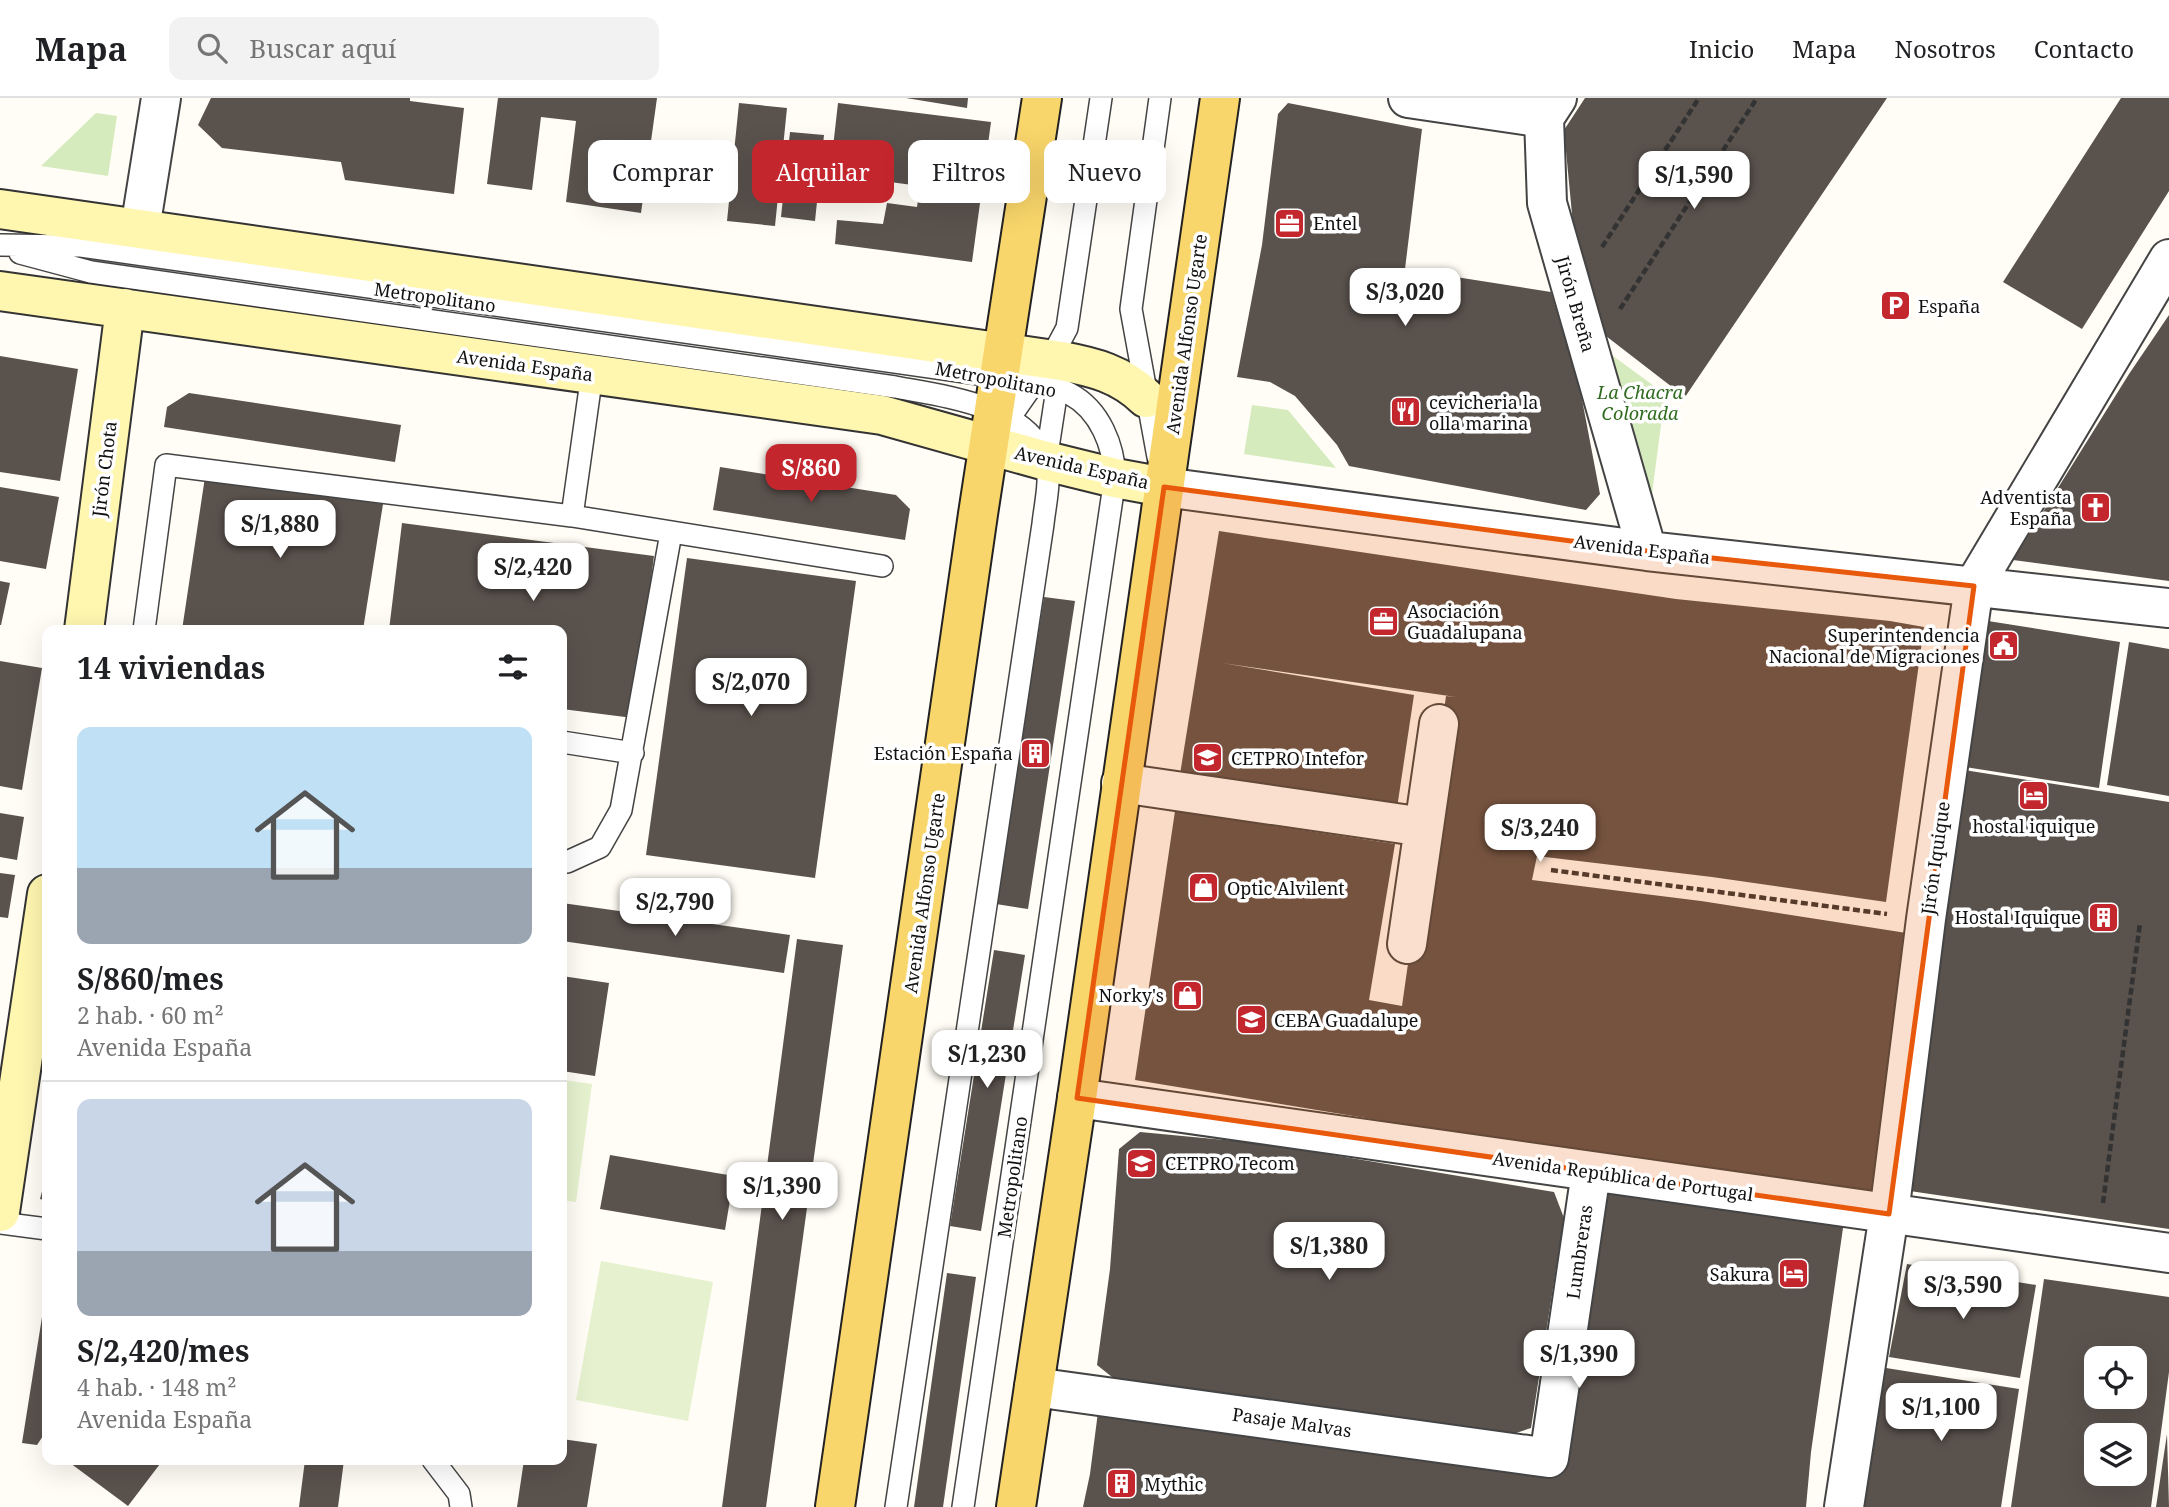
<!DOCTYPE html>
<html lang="es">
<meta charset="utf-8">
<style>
:root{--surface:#fff;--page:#f2f2f2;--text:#202124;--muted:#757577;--line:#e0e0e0;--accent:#c4262e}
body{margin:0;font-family:"Noto Serif",serif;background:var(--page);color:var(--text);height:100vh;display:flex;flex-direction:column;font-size:26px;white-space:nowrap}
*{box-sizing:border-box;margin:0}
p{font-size:23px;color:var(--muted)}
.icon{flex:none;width:38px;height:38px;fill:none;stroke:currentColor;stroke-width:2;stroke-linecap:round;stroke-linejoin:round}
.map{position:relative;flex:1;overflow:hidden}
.side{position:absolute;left:42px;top:527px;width:525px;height:840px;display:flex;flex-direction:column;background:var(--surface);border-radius:14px;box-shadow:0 7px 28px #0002}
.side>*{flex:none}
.hud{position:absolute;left:588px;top:42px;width:665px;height:63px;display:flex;gap:14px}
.tools{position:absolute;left:2084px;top:1248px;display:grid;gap:14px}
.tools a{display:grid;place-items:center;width:63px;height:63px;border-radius:14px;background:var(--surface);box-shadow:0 7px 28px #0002;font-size:35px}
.price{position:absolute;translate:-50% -60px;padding:0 16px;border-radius:14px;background:#fff;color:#222;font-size:23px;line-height:46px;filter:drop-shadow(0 2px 4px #0008)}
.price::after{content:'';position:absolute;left:50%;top:42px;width:21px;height:16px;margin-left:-10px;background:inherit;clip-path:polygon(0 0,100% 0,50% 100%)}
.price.current{background:var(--accent);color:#fff}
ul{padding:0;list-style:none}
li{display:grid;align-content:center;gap:14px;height:371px;padding:0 35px}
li+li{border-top:2px solid var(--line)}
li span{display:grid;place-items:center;height:217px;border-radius:14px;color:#555}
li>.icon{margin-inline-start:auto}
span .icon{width:126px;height:126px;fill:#fffc;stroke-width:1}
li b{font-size:30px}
h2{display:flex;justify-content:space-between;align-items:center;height:84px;padding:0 35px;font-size:30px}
.pill{padding:0 24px;border-radius:14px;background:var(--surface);box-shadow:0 7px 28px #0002;font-size:24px;line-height:63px}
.pill.current{background:var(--accent);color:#fff}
header{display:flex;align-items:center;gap:42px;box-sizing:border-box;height:98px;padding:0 35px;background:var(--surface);border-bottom:2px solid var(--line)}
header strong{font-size:33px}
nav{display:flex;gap:38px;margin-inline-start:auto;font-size:24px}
.search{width:490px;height:63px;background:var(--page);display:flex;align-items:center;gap:18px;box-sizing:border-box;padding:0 24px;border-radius:14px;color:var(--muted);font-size:26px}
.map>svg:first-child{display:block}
</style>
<header>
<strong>Mapa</strong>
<div class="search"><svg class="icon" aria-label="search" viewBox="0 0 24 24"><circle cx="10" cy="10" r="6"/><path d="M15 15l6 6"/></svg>Buscar aquí</div>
<nav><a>Inicio</a><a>Mapa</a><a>Nosotros</a><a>Contacto</a></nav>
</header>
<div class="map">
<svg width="2169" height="1409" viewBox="0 0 2169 1409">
<rect width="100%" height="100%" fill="#fffdf5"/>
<path fill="#d5ebbd" d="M96,15l21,3 -9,60 -67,-10z
M1598,247l67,49 -14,108z
M1252,307l36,5 48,58 -92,-14z"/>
<path fill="#e6f2cf" d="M562,982l30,4 -16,118 -14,-2z
M601,1163l112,21 -25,139 -112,-21z"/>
<path fill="#5a524d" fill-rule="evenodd" d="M211,0h199v3l54,7 -10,86 -109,-14 -4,-18 -119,-14 -24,-23z
M498,0h159l-16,115 -75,-11 10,-81 -35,-4 -9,73 -45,-6z
M906,0h62l-1,10z
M1585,0h302l-202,299 -92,-71 -15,-49 -14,-147z
M2121,0h48v93l-87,138 -79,-47z
M739,5l48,5 -12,118 -48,-5z
M838,5l153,19 -19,140 -137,-18 2,-24 46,4 4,-21 30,4 3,-21 -90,-12z
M1288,5l134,26 -17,140 146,23 29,97 20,105 -14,16 -237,-44 -12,-21 -42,-49 -25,-14 -33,-5 25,-132 16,-131z
M790,34l34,3 -9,86 -34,-4z
M2169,217v266l-156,-21 116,-186z
M0,258l78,13 -18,112 -60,-9z
M189,295l212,32 -6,37 -231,-35 3,-20z
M720,369l176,28 14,14 -5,31 -192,-30z
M205,379l178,27 -20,126h-181z
M0,389l59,10 -13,72 -46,-8z
M402,425l252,33 -21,162 -71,-9v-79h-173z
M1219,433l457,68 214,22 34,6 -38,275 -174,-25 -175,-21 -5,24 169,21 212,33 -41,262 -379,-57 -358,-59 40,-269 220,33 -26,156 33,6 44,-310 10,1 -234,-34 192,32 -20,133 -217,-35z
M687,460l169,23 -41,297 -169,-23z
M0,483l10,2 -9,42h-1z
M1044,499l31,4 -47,308 -32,-5z
M1988,523l132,21 -21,146 -134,-21z
M2129,544l40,7v147l-62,-11z
M0,563l42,7 -20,122 -22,-4z
M1964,672l205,32v427l-266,-39z
M0,715l24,4 -7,43 -17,-3z
M0,775l15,2 -7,43 -8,-1z
M562,805l228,32 -6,38 -222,-32z
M797,841l46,6 -77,562h-44z
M994,852l31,5 -44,276 -31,-5z
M562,878l47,7 -14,93 -33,-5z
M1140,1034l127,12 287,48 10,26 -33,210 -18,6 -396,-53 -20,-16 13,-96 9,-120z
M610,1057l124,21 -9,54 -125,-21z
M46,1078h1v25l-7,-2z
M1602,1092l242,31 -33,231 -5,55h-723l7,-33 8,-62 461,59z
M1907,1166l129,21 -16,93 -131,-21z
M947,1175l29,4 -33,230h-29z
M2044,1181l125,18v75l-18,135h-140zM2096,1260h39v38h-39zM2096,1337h39v39h-39z
M46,1194l1,138 -10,15 -15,-2z
M1886,1270l133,21 -18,118h-137z
M2167,1336l2,73h-13z
M562,1341l35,5 -10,63h-70l7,-47h38z
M66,1362h97l-35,46z
M305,1362h39l-6,47h-39z"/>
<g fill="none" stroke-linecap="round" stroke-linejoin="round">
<defs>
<path id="lane" d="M0,147l81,1 919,131c22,5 50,6 70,17 30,16 44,52 45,84l-152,1029
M20,155l71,19 804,115c47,9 132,18 150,72 7,18 0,45 -2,65l-147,983
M1001,332l49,-70 17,-32 34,-230
M1158,359l-27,-148 29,-211
M1046,363l13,-85
M572,418l20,-142
M144,532l22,-165 406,51 310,50
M562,644l71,11
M562,763l5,1 33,-15 21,-37 50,-277
M0,1125l47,6
M433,1362l26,34 2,13"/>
<path id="street" d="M1408,0l136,20
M1557,0l-13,20 3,85 100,348
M140,131l21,-131
M1164,389l483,64 522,57
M1121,685l303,44
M1407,846l32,-220
M1077,1000l1092,155
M1034,1289l515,71 42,-286
M1844,1409l45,-293 37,-295 48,-333 195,-327"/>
<path id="secondary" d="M0,111l1061,152c33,6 60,13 85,37
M0,193l882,124 164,46 69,17 49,9
M84,532l41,-322
M0,1114l47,-318"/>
<path id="primary" d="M835,1409l143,-993 64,-416
M1016,1409l61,-409 143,-1000"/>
</defs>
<use href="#lane" stroke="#444" stroke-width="24"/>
<use href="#street" stroke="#444" stroke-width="42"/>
<use href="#secondary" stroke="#333" stroke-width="42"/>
<use href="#primary" stroke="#222" stroke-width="42"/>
<path stroke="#333" stroke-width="4.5" stroke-dasharray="7 3.5" stroke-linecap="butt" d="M1602,149l97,-149
M1620,211l137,-211
M1551,772l336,44
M2103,1105l37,-280"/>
<use href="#lane" stroke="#fff" stroke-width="21"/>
<use href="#street" stroke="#fff" stroke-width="38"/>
<use href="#secondary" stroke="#fff6b0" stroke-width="38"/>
<use href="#primary" stroke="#f9d66b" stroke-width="38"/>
</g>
<path fill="#e8590c" fill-opacity="0.2" stroke="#e8590c" stroke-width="5" stroke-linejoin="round" d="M1164,389l483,64 327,35 -85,628 -812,-116z"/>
<defs>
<symbol id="office-square" viewBox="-11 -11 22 22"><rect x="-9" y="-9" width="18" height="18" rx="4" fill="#c4262e" stroke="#fff"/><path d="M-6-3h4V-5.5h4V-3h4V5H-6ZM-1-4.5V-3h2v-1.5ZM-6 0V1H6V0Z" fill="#fff"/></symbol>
<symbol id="parking-square" viewBox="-11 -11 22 22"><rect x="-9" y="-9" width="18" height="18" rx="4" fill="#c4262e" stroke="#fff"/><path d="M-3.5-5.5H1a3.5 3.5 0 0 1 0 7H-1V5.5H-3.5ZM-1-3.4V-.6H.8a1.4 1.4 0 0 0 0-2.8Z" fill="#fff"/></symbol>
<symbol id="restaurant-square" viewBox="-11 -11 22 22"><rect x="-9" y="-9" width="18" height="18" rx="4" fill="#c4262e" stroke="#fff"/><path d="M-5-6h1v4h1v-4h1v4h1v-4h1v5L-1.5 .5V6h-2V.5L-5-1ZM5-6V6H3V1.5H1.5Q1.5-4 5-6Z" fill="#fff"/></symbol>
<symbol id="church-square" viewBox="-11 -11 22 22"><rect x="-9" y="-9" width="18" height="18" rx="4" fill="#c4262e" stroke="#fff"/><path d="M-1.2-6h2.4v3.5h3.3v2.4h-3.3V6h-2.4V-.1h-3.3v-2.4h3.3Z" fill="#fff"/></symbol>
<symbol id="civic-square" viewBox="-11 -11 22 22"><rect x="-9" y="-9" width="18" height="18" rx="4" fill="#c4262e" stroke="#fff"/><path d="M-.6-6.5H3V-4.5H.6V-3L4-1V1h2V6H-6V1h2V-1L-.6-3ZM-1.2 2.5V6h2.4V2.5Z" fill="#fff"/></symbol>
<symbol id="building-square" viewBox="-11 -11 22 22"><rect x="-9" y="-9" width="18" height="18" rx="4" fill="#c4262e" stroke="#fff"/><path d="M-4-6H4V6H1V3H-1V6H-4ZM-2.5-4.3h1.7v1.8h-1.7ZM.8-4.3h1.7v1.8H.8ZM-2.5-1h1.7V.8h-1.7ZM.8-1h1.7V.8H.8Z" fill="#fff"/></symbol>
<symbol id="university-square" viewBox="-11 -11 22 22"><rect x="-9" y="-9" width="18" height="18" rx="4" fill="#c4262e" stroke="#fff"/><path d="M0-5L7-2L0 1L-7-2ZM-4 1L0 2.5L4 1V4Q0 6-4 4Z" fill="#fff"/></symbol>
<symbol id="hotel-square" viewBox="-11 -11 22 22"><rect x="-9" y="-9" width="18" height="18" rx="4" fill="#c4262e" stroke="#fff"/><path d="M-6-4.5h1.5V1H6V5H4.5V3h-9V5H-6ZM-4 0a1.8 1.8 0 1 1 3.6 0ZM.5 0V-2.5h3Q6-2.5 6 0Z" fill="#fff"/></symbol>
<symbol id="shop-square" viewBox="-11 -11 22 22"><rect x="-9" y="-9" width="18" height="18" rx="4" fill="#c4262e" stroke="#fff"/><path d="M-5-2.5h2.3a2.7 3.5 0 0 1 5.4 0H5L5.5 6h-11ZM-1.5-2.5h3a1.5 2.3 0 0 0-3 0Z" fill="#fff"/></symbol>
<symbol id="school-square" viewBox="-11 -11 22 22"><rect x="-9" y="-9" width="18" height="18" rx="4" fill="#c4262e" stroke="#fff"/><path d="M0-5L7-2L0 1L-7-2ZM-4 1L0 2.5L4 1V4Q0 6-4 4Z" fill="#fff"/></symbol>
</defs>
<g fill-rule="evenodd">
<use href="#office-square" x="1272" y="108" width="35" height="35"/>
<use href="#parking-square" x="1878" y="190" width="35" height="35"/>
<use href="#restaurant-square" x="1388" y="296" width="35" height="35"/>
<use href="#church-square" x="2078" y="392" width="35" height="35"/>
<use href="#office-square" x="1366" y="506" width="35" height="35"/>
<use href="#civic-square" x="1986" y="530" width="35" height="35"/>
<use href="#building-square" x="1018" y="638" width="35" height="35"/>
<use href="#university-square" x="1190" y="642" width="35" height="35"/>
<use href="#hotel-square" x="2016" y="680" width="35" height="35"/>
<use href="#shop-square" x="1186" y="772" width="35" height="35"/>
<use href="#building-square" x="2086" y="802" width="35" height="35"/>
<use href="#shop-square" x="1170" y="880" width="35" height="35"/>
<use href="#school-square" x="1234" y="904" width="35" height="35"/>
<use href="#university-square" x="1124" y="1048" width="35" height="35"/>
<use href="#hotel-square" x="1776" y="1158" width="35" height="35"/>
<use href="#building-square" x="1104" y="1368" width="35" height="35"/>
</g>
<g text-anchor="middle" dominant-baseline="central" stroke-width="7" stroke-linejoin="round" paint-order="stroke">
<g font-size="18" fill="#111" stroke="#fff" text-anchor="start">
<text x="1313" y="125">Entel</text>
<text x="1918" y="208">España</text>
<text x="1429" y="304">cevicheria la<tspan x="1429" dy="21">olla marina</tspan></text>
<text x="2072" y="399" text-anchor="end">Adventista<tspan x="2072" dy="21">España</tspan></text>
<text x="1407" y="513">Asociación<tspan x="1407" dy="21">Guadalupana</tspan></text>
<text x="1980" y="537" text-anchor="end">Superintendencia<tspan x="1980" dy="21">Nacional de Migraciones</tspan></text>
<text x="1013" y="655" text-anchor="end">Estación España</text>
<text x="1231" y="660">CETPRO Intefor</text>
<text x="2034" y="728" text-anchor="middle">hostal iquique</text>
<text x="1227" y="790">Optic Alvilent</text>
<text x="2081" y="819" text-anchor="end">Hostal Iquique</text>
<text x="1164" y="897" text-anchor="end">Norky's</text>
<text x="1274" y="922">CEBA Guadalupe</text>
<text x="1165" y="1065">CETPRO Tecom</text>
<text x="1770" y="1176" text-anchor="end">Sakura</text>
<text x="1144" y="1386">Mythic</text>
</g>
<g font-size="18" fill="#111" stroke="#fff">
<text transform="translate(435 199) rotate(8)">Metropolitano</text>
<text transform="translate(1576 206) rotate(74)">Jirón Breña</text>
<text transform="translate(1186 236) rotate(-82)">Avenida Alfonso Ugarte</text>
<text transform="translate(525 267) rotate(8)">Avenida España</text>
<text transform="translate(996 281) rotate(11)">Metropolitano</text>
<text transform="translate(1082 369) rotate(13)">Avenida España</text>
<text transform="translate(104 371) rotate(-83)">Jirón Chota</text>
<text transform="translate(1642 451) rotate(7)">Avenida España</text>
<text transform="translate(1935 760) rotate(-82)">Jirón Iquique</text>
<text transform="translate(924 795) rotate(-82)">Avenida Alfonso Ugarte</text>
<text transform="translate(1623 1078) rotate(8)">Avenida República de Portugal</text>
<text transform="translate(1012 1079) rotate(-82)">Metropolitano</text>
<text transform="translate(1579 1154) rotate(-82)">Lumbreras</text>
<text transform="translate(1292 1324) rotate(8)">Pasaje Malvas</text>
</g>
<g font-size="18" font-style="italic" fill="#2f6b1f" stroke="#fff">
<text x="1640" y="294">La Chacra<tspan x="1640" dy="21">Colorada</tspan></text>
</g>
</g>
</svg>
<div class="tools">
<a><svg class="icon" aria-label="locate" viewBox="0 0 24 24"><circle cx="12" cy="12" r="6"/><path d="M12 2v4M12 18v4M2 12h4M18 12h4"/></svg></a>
<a><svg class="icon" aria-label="layers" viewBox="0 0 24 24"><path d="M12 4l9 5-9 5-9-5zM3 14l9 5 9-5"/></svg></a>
</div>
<b class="price" style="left:1694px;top:113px">S/1,590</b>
<b class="price" style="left:1405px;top:230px">S/3,020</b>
<b class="price current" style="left:811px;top:406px">S/860</b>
<b class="price" style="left:280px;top:462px">S/1,880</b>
<b class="price" style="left:533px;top:505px">S/2,420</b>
<b class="price" style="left:751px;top:620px">S/2,070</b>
<b class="price" style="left:1540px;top:766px">S/3,240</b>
<b class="price" style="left:675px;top:840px">S/2,790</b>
<b class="price" style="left:987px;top:992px">S/1,230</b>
<b class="price" style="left:782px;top:1124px">S/1,390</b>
<b class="price" style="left:1329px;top:1184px">S/1,380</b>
<b class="price" style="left:1963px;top:1223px">S/3,590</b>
<b class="price" style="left:1579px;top:1292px">S/1,390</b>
<b class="price" style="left:1941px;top:1345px">S/1,100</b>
<div class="hud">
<a class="pill">Comprar</a>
<a class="pill current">Alquilar</a>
<a class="pill">Filtros</a>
<a class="pill">Nuevo</a>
</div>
<section class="side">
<h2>14 viviendas<svg class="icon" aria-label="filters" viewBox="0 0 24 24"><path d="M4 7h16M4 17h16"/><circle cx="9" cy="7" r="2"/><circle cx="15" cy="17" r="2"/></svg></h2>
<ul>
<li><span style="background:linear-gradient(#bfe0f5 65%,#9aa5b1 0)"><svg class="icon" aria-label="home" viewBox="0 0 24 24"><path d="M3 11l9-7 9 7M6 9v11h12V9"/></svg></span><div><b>S/860/mes</b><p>2 hab. · 60 m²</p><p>Avenida España</p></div></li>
<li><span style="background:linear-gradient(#c9d6e8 70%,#9aa5b1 0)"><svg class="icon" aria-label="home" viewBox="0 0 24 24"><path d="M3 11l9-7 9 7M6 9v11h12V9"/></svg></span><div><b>S/2,420/mes</b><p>4 hab. · 148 m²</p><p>Avenida España</p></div></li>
</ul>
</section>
</div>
